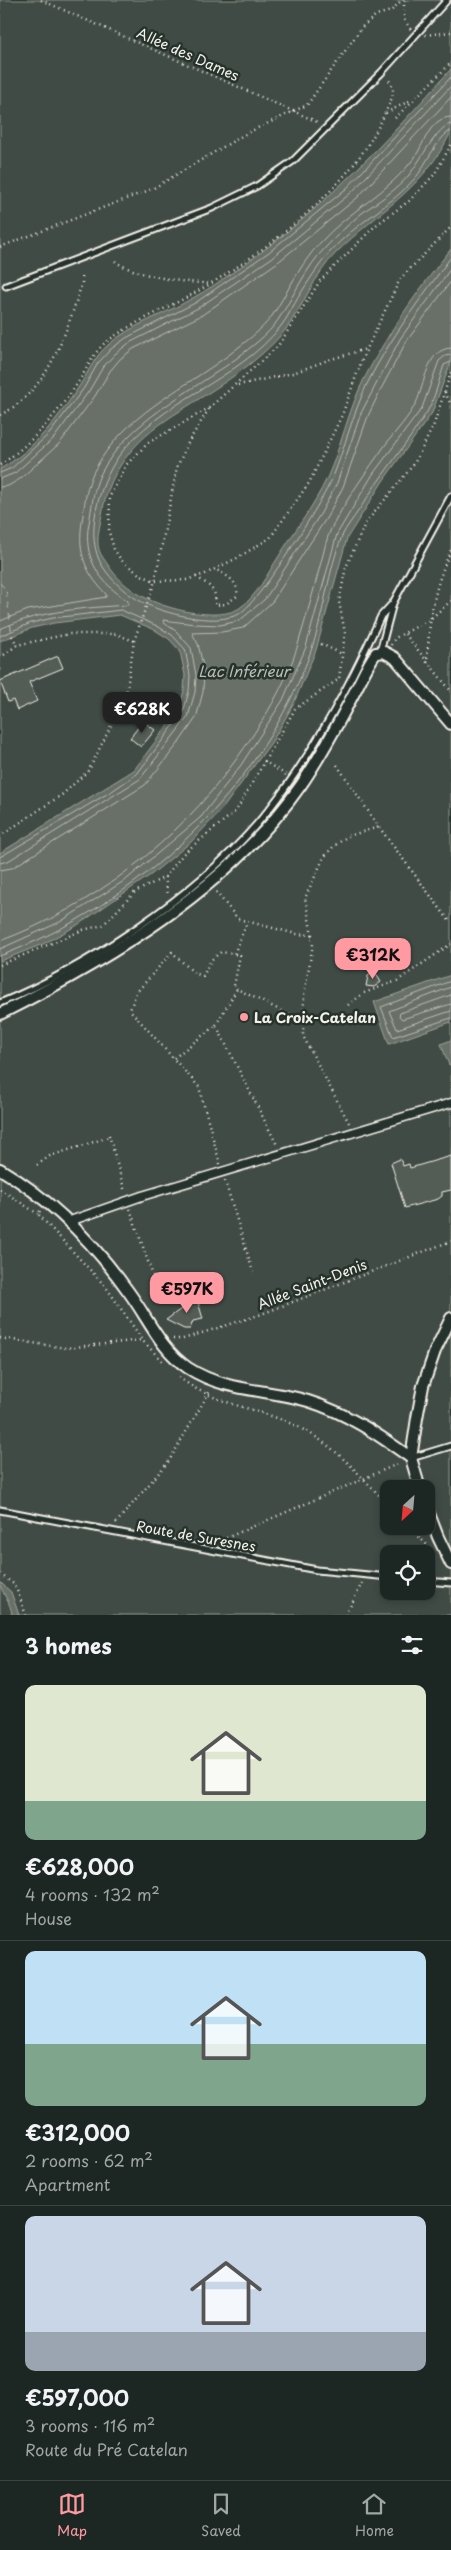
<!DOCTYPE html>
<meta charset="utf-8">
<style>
:root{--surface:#1c2622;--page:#29322f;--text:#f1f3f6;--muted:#a0a5a5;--line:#3a4340;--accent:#ff9aa2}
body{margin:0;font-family:"Playpen Sans",sans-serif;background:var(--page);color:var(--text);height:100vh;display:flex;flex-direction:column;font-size:19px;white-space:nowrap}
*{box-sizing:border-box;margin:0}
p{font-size:16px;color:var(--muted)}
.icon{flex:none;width:28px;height:28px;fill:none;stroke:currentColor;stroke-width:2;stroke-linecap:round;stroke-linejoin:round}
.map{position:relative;height:1615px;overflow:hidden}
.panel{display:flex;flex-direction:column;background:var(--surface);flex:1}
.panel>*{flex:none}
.needle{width:32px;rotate:206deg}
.buttons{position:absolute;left:380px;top:1480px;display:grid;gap:10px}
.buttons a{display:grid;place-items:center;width:55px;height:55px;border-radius:10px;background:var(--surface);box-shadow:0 2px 8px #0003,0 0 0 1px var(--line);font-size:25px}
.price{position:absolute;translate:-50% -42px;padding:0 11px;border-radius:10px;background:var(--accent);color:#111;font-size:16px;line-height:32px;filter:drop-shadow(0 1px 2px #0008)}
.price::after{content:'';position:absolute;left:50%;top:30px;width:15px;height:11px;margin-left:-8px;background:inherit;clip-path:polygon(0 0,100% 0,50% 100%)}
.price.current{background:#222;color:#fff}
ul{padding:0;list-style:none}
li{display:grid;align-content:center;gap:10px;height:265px;padding:0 25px}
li+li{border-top:1px solid var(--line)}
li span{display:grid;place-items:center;height:155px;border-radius:10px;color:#555}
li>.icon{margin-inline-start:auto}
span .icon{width:90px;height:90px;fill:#fffc;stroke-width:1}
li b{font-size:21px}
h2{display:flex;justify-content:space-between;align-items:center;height:60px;padding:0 25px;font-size:21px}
.dock{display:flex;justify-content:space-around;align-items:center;height:70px;border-top:1px solid var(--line);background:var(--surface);font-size:14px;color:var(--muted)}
.dock a{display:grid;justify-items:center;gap:2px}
.dock .current{color:var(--accent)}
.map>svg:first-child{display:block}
</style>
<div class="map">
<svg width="451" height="1615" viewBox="0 0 451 1615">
<rect width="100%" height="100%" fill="#26332d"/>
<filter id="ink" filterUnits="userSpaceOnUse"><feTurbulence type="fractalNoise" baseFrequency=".02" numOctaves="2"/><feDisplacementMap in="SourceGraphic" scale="10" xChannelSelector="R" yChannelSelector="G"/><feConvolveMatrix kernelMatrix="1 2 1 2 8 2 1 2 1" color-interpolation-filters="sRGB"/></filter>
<g filter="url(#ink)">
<path fill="#414b45" stroke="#9a9e96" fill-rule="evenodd" d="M0,0h451v1615h-451zM389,1489h37v37h-37zM389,1554h37v37h-37z"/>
<path fill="#676f68" stroke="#9fa39b" d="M451,69c0,16 0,55 -2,67 -28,55 -71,75 -113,117 -22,22 -32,52 -50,76 -27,34 -70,59 -106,82 -41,25 -70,55 -78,103 -2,12 -6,24 -3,36 2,6 6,10 9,15 18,27 45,39 76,46 15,3 40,6 54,-2 19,-12 29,-35 41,-53 16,-26 35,-50 48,-78 14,-31 21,-66 36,-97 24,-47 55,-91 88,-132v113l-19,51 -49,68 -36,57 -31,112 -23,55 -20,35 -50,68 -32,34 -39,32 -76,52 -33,18 -43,17v-108l134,-83 45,-60 5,-20 1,-15 -5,-24 -11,-12 -14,-9 -35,-15 -66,8 -22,5 -32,13v-172c33,-18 60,-53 80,-84 9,-14 15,-29 28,-40 24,-21 56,-30 83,-46 17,-9 32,-20 48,-31 81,-56 147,-126 212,-199z
M451,975v47l-62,22 -15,-42z
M451,1040v24l-2,1 -8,-21z
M0,1582l11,10 8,23h-7c-1,-13 -12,-24 -12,-33z"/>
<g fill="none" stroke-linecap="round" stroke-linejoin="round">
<path stroke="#bcbdb5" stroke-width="1" d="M451,131c-11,3 -26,34 -34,45 -25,30 -62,47 -88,77 -11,13 -21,29 -30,43 -6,10 -11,21 -18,30 -44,56 -122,74 -163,131 -19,28 -35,80 -15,110 18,27 44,41 76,48 18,4 41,7 58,0 20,-8 86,-115 96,-138 12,-31 20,-63 34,-93 23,-46 54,-86 84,-127
M0,473l12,-5 38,-35 34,-45 14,-25 13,-14 15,-11 69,-35 74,-51 78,-64 104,-111
M0,479l15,-6 39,-35 35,-47 14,-24 12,-13 14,-11 69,-35 75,-51 79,-65 99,-106
M0,487l8,-1 12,-7 40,-36 35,-47 15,-25 10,-12 13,-10 69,-34 76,-53 79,-64 94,-101
M0,621l28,-11 78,-13v-3c-24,-25 -29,-45 -23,-79 2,-15 4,-30 11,-44 29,-56 88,-81 136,-117 15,-12 31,-23 42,-38 16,-24 28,-52 48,-73 28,-32 70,-51 95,-86 10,-15 15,-39 36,-40
M0,629c41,-19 85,-21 128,-24v-4c-28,-18 -46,-44 -39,-78 3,-16 4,-33 11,-48 28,-55 90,-82 137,-117 14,-11 31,-23 41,-38 16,-24 28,-53 48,-73 11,-12 24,-24 36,-34 16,-12 34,-22 47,-38 10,-12 29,-50 42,-51
M0,636l31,-13 22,-5 68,-8 36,16 15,9 13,14 5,26 -1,16 -6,22 -46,61 -25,17 -112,66
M0,863l8,-2 132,-82 48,-62 7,-25 1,-17 -5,-27 -15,-17 -12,-8 -1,-3 32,4 25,1 19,-4 26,-22 56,-86 16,-30 24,-70 39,-74 51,-71
M0,870l12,-2 133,-83 33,-41 18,-26 7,-26 1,-22 -6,-26 -6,-11 30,-1 21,-4 29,-26 55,-85 16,-30 25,-71 13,-27 25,-47 45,-61
M0,941c92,-34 178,-100 235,-180 26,-36 52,-77 64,-120 8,-26 15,-52 22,-79 3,-10 5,-23 10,-33 15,-30 36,-58 55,-85 10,-13 23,-27 30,-41 9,-18 10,-54 35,-55
M0,949l60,-27 67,-43 74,-62 40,-52 42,-65 23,-53 31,-113 36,-60 49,-66 17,-47 6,-5 6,-1
M0,956c138,-52 263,-166 312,-308 12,-35 16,-77 30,-112 4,-9 11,-17 17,-26 21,-34 47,-64 68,-98 8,-14 12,-32 17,-47l7,-3
M451,981l-70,26 12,30 58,-19
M451,987l-62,24 8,18 54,-18
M451,995l-51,18 -1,3 3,3 49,-15"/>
<path stroke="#bcbdb5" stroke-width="1" stroke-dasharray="6 5" stroke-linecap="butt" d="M0,583l6,7 6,46"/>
</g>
<path fill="#525c55" stroke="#f4f1e8" d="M58,656l5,12 -34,14 8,19 -20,9 -4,-10 -5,2 -8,-21z
M143,721l12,9 -14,17 -11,-9z
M374,971l7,11 -7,5 -8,-1 2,-10z
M451,1156v34l-9,2v4l-4,3 -33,9 -14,-45 9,-4 3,7 6,-2 1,4z
M196,1295l7,24 -10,2 -3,8h-6l-18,-9 19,-14 -2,-7z"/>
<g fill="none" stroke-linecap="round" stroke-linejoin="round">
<defs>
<path id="service" d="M6,286l206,-78 45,-22 36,-25 88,-88 66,-73
M380,652l13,-49 58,-107
M0,1003c87,-36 195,-107 257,-179 52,-61 91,-135 124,-208l12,-13
M411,1458l40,-12
M0,1510l317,60 72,7
M426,1581l25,2"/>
<path id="pedestrian" d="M70,1221l72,-25 309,-93"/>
<path id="minor" d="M0,1014c110,-55 229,-126 301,-229 20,-29 37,-61 53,-92 7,-13 13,-28 22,-40l8,-1 11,6 56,66
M0,1169c52,31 93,73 128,122 20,27 32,58 60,77 37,24 80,21 120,33 39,12 71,34 103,57
M420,1489l-9,-31 6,-40 6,-32 12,-35 16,-33
M426,1506l12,31 13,27"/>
</defs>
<use href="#service" stroke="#f4f1e8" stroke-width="9"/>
<use href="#pedestrian" stroke="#f4f1e8" stroke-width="11"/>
<use href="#minor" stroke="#f4f1e8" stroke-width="14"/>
<path stroke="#f4f1e8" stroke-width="2.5" stroke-dasharray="1 4" stroke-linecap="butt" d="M41,0l279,123
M404,0v19l7,11
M425,35l26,-3
M386,113l25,-13
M395,118l56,-55
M451,145l-17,30 -25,26 -33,24 -56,56 -42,65 -69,62 -61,35 -22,22 -16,31 -1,36 5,17 7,11 18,14 16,7 31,-1 19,-6 32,-16 33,-20 39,-55 33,-68 21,-58 37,-78 51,-52
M0,247l152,-58 95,-56 60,-28 55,-78 14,-12 15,-4 11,-11
M115,261c17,14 73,23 95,22
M238,385l55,-12 35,-13 38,-11
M445,392l6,13
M0,415c49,-24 67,-84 82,-132v-7
M0,465c31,-21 56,-50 77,-81 9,-13 16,-31 28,-41 26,-20 57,-32 86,-48 68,-38 162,-107 193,-180 6,-13 15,-25 3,-37
M196,577c12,7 22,13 19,28l11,-1 11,-8c2,-15 -10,-20 -22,-27
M405,634l46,57
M12,636l5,9
M134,641l21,-60 22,-114 12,-26 20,-32
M321,644l21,10
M391,645l4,-7 34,-18 22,-19
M0,658l17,-13 52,-11h47l18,7 -8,54 -37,75 -26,24 -63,42
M427,663c2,-42 6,-74 24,-113
M264,761l22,14
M337,765l42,62 72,96
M165,877l3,18
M216,892l22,27 58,15 16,1 1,9 -9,51 -1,41 46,87
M312,935l-7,-37 19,-41 10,-11 14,-10 31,-9
M235,954l5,1 -6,31 3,3
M0,965l83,-35 20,-5 32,-33 30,-15 19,-24 52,-42 59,-102 44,-30 6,-46 -6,-31 7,-35 19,-43 49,-60 19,-37 18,-55
M348,1005l16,-12 33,-12 54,-37
M216,1025l21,-36 65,32
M174,1058l42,-33 61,120
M109,1135l16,57
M220,1164l-21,-77 -69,-77 6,-17 36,-41 22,21 9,3 8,-16 10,-8 13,2 13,-32
M37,1165l13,-9 59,-19
M225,1181l28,91
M0,1189l38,25
M130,1209l24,70
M40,1211l-2,3 68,73 38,55 20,21
M0,1338l66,10 76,-8
M173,1339h10l76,-24 192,-74
M179,1377c34,28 78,30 117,49 37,17 65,50 93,80
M116,1523l53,-62 42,-72
M408,1526l22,22
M217,1542l183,-79
M0,1574l15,11 11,30
M346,1615l16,-32"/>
<use href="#service" stroke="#26332d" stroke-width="5"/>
<use href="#pedestrian" stroke="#26332d" stroke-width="8"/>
<use href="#minor" stroke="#26332d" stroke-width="10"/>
</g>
</g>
<circle fill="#ff9aa2" stroke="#26332d" stroke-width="2" cx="244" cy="1017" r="5"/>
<g text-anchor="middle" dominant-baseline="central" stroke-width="5" stroke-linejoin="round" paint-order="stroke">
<g font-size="14" fill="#f4f1e8" stroke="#26332d">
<text transform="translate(188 54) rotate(24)">Allée des Dames</text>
<text transform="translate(312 1284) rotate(-21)">Allée Saint-Denis</text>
<text transform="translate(196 1536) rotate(10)">Route de Suresnes</text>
</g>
<g font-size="14" font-weight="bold" fill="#f4f1e8" stroke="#26332d" text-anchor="start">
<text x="254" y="1017">La Croix-Catelan</text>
</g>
<g font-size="15" font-style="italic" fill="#bcbdb5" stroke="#26332d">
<text x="244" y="670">Lac Inférieur</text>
</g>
</g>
</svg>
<div class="buttons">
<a><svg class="needle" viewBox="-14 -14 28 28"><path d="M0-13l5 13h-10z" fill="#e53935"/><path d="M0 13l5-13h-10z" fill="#a0a5a5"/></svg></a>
<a><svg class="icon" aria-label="locate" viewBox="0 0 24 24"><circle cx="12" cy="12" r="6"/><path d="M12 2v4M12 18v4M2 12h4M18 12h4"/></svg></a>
</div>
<b class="price current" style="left:142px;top:734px">€628K</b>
<b class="price" style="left:373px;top:980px">€312K</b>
<b class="price" style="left:187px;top:1314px">€597K</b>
</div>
<section class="panel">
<h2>3 homes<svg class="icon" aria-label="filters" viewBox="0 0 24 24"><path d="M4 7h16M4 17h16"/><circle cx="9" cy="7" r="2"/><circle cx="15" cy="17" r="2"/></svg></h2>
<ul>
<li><span style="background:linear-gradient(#dfe7d0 75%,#7fa58c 0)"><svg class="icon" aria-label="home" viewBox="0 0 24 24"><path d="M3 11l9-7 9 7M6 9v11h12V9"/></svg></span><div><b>€628,000</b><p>4 rooms · 132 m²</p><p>House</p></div></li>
<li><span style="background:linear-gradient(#bfe0f5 60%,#7fa58c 0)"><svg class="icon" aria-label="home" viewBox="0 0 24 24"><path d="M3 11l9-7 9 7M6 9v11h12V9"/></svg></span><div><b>€312,000</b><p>2 rooms · 62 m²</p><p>Apartment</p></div></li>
<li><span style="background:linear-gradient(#c9d6e8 75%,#9aa5b1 0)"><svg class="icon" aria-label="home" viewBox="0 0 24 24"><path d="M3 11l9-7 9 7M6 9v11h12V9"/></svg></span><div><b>€597,000</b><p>3 rooms · 116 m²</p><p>Route du Pré Catelan</p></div></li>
</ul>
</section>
<nav class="dock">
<a class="current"><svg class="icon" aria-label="map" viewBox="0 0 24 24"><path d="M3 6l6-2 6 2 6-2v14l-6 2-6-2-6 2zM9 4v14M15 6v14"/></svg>Map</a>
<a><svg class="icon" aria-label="saved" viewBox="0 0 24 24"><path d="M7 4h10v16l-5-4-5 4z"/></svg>Saved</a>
<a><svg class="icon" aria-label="home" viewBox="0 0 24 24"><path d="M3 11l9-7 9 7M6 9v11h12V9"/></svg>Home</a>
</nav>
